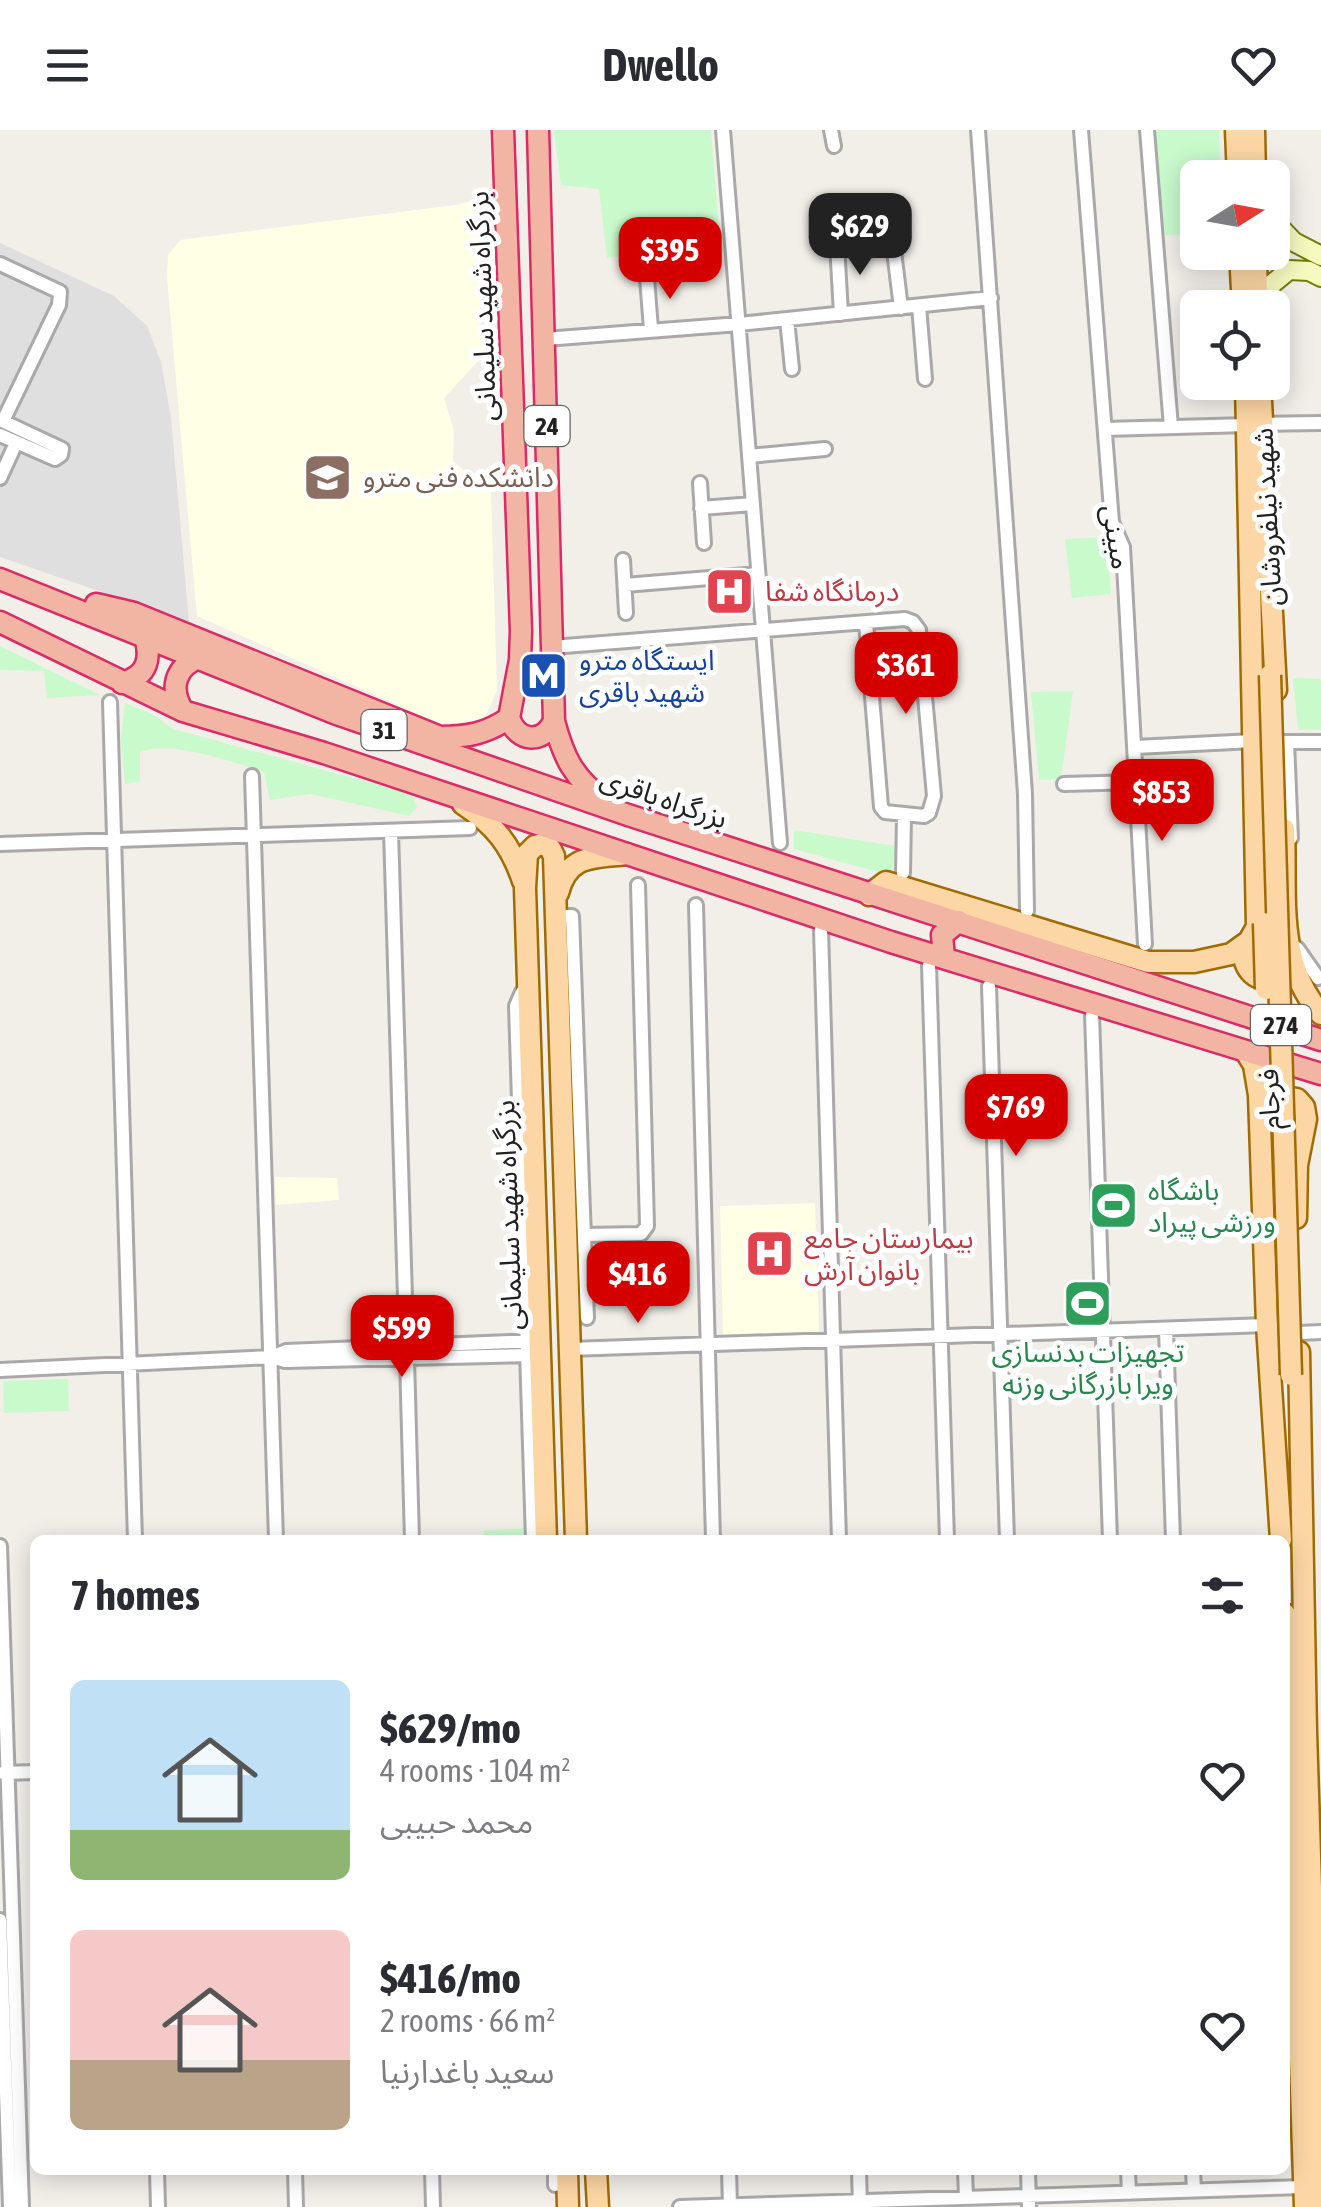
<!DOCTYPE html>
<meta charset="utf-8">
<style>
:root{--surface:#fff;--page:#f2f2f3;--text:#2b2b33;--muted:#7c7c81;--accent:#d40000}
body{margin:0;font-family:"Asap Condensed","Noto Sans Arabic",sans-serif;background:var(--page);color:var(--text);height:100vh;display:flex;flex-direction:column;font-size:38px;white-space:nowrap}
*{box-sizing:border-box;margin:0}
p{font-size:32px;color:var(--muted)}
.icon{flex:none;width:55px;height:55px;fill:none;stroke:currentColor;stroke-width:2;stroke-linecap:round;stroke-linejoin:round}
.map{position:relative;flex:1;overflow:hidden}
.details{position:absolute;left:30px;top:1405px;width:1260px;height:640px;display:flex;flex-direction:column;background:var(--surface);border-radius:15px;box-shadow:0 5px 25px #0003}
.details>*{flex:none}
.needle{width:65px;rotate:79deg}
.buttons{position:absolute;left:1180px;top:30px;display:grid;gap:20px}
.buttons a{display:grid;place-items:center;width:110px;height:110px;border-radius:15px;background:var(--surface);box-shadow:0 5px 25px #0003;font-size:50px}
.price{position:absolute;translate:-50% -85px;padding:0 22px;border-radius:20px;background:var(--accent);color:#fff;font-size:32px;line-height:65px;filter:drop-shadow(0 2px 5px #0008)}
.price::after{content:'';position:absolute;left:50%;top:60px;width:30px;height:22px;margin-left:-15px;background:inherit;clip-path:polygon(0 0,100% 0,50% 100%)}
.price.selected{background:#222;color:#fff}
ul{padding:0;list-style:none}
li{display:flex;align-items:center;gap:30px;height:250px;padding:0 40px}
li span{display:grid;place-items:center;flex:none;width:280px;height:200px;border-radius:15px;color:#555}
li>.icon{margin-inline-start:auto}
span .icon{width:120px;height:120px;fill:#fffc;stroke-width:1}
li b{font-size:42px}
h2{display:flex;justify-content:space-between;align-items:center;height:120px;padding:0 40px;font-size:42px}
header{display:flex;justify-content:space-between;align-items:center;height:130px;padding:0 40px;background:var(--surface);font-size:45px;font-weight:700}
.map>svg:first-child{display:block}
</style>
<header><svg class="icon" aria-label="menu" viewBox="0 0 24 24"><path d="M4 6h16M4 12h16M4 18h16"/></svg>Dwello<svg class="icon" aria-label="heart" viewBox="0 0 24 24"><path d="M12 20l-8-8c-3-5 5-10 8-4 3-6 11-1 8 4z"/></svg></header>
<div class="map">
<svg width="1321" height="2077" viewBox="0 0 1321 2077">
<rect width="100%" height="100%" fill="#f2efe9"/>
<path fill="#e0dfdf" d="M0,113l114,53 33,30 14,36 10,56 18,204 -189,-65z"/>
<path fill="#ffffe5" d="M476,70l6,157 -38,41 10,33 -1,30 38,32 6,197 -13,30 -15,8 -17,1 -255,-113 -30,-338 1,-23 12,-15 275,-35z
M275,1047l62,1 2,22 -63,5z
M815,1073l4,130 -96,2 -3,-129z"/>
<path fill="#c8facc" d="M554,0h157l9,113 -113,15 -8,-69 -38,-4z
M1155,0h64l2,47 -23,1 -1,56 -32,1z
M1106,407l5,57 -39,4 -7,-59z
M0,516l100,49 -53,3 -3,-27 -44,-1z
M1293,548l28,1v51l-23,-1z
M1073,561l-12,88 -22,1 -8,-88z
M125,573l29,12 19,14 239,65 5,13 -8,9 -99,-22 -40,6 -6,-28c-31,-10 -94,-32 -124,-20v29l-15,3 -4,-46z
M794,700l101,16 -3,30 -98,-27z
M68,1249l1,32 -65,2 -1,-32z
M528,1398v12h-44v-10z"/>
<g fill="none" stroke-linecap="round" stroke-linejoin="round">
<defs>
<path id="minor" d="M723,0l57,713
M831,0l3,16
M978,0l47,664 2,117
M1081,0l31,392 11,25 22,397
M1147,0l24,297
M893,113l8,65
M837,114l4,70
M0,134l60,28 -1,13 -56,116
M647,148l4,51
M919,176l6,73
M787,189l5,50
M545,209l194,-15 252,-26
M0,290l62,29 -1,6 -6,4 -55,-24
M1262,294l59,-1
M1105,299l142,-4
M749,326l76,-7
M0,348l16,-35
M700,353l4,60
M701,378l52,-4
M623,430l3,53
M625,455l133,-11
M552,517l353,-28 8,3 6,8 15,166 -5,17 -5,3 -39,-4 -4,-5 -15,-184
M110,572l25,838
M1282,612h39
M1287,612l4,96
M1136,617l117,-6
M252,646l24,764
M1064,654l74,-2
M391,701l15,500
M0,714l470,-16
M903,743l1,-57
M696,775l17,635
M555,786h17l15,402
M821,799l18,611
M1297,818l21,30
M929,835l18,575
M989,856l18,554
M528,858l-6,4 -6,14 17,534
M1092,885l18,525
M584,1105l57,-1 6,-8 -9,-341
M1166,1199l7,211
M1299,1203l22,-1
M570,1219l697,-24
M271,1227l14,4 248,-6
M407,1228l5,182
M0,1240l271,-13 15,-6 250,-10
M0,1416l22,661
M3,1643l32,-1
M0,1790l10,287
M157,2040l1,37
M295,2040l1,37
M432,2040l1,37
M555,2040v15
M729,2040l1,37
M859,2040l1,37
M965,2040l1,28
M1028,2040l1,37
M1128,2040l1,23
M1193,2040l1,20
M680,2077l624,-20"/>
<path id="secondary" d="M1272,89l22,23 27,14
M1259,178l13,-24 17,-14 20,1 12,6"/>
<path id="primary" d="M1236,0l2,48
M1254,0l1,48
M1240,122l3,56
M1256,122l1,56
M1260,252l16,308
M463,674c31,20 48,41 60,77
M1284,699c3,65 -9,133 37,185
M558,763c10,-39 35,-35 69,-39
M869,765l17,-13 262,80h46l37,-8 18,-13 8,-14 -11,-545
M1243,817c0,22 13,39 35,28
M1246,922l8,13 5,30 8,230 14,215
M1260,991l7,-22 6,-4 24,4 7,8 2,12 -9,46 -1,53
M1299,1222l7,380 15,467
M546,1410l-21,-652 2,-34 8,-8 8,-2 7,4 4,8 22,684
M1285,1484l20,593
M567,2040l1,37
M596,2040l2,37"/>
<path id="trunk" d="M503,0l18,501 -1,29 -11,58
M538,0l16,591c9,35 20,59 51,79
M0,449l334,134 294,102 693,225
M96,474l38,9 306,124c27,0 46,-3 69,-19
M0,492l183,89 141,42 567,189 430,132
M122,553c26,-7 30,-25 22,-49
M183,581c-14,-23 -8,-44 17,-54
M509,588c9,25 34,26 45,3
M944,828l-2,-23 17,-14"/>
</defs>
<use href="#minor" stroke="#a9a9a9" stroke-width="18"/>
<use href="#secondary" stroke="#707d05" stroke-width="22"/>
<use href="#primary" stroke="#a06b00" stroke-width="25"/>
<use href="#trunk" stroke="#dc2a67" stroke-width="25"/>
<use href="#minor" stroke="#fff" stroke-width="12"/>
<use href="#secondary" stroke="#f7fabf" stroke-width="18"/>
<use href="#primary" stroke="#fcd6a4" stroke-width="20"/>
<use href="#trunk" stroke="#f2b4a3" stroke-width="20"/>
<defs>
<path id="primary-bridge" d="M1270,545l21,700
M1264,793l2,66"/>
</defs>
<use href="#primary-bridge" stroke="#a06b00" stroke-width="25" stroke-linecap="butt"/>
<use href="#primary-bridge" stroke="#fcd6a4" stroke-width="20"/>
</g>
<defs>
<symbol id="university-square" viewBox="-11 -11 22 22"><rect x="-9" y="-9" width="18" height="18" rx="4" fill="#8d6e63" stroke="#fff"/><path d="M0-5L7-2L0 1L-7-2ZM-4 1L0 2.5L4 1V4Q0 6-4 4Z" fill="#fff"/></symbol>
<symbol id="hospital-square" viewBox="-11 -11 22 22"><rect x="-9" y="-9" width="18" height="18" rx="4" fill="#e0444e" stroke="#fff"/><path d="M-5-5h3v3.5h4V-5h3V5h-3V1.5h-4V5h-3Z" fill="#fff"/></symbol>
<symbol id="metro-square" viewBox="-11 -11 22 22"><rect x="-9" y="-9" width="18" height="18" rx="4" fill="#1a4fb4" stroke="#fff"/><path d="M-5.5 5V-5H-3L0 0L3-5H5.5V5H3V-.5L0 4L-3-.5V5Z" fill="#fff"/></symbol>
<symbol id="stadium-square" viewBox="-11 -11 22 22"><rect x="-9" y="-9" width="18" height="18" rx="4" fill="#2e9e5b" stroke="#fff"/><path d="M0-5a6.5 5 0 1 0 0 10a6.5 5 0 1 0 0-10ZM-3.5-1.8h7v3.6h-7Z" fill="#fff"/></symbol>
</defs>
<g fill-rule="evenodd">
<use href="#university-square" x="300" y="320" width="55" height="55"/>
<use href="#hospital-square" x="702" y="434" width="55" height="55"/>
<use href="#metro-square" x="516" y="518" width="55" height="55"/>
<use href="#stadium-square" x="1086" y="1048" width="55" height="55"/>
<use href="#hospital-square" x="742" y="1096" width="55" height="55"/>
<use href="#stadium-square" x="1060" y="1146" width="55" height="55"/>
</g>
<g text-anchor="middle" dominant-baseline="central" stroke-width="10" stroke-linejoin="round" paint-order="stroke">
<g fill="#fff" stroke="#646464" stroke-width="2.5">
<rect x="524.5" y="276" width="45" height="40" rx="8"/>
<rect x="361.5" y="580" width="45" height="40" rx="8"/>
<rect x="1251" y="875" width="60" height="40" rx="8"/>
</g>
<g font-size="25" font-weight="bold" fill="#222">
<text x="547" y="296">24</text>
<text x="384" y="600">31</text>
<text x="1281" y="895">274</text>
</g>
<g font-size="28" fill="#222" stroke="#fff">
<text transform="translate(482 176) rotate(-92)">بزرگراه شهید سلیمانی</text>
<text transform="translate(1267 387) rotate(-93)">شهید نیلفروشان</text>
<text transform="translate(1117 407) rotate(81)">مبینی</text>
<text transform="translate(664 668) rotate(19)">بزرگراه باقری</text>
<text transform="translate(1269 969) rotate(-92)">فرجام</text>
<text transform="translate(508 1085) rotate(-92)">بزرگراه شهید سلیمانی</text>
</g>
<g font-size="28" fill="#785e54" stroke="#fff" text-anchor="start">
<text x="363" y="347">دانشکده فنی مترو</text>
</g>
<g font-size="28" fill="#be3a42" stroke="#fff" text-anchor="start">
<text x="765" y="461">درمانگاه شفا</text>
<text x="804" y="1108">بیمارستان جامع<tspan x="804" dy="32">بانوان آرش</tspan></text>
</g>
<g font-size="28" fill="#164399" stroke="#fff" text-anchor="start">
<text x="579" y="530">ایستگاه مترو<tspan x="579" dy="32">شهید باقری</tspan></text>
</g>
<g font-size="28" fill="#27864d" stroke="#fff" text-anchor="start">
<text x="1148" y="1060">باشگاه<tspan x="1148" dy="32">ورزشی پیراد</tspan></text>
<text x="1088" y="1222" text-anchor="middle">تجهیزات بدنسازی<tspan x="1088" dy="32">ویرا بازرگانی وزنه</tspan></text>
</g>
</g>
</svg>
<div class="buttons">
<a><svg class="needle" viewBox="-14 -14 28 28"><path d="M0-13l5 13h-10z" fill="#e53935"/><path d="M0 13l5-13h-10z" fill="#7c7c81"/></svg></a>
<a><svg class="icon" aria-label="locate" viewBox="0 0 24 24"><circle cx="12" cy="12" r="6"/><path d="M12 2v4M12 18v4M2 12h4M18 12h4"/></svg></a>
</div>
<b class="price selected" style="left:860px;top:148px">$629</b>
<b class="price" style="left:670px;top:172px">$395</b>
<b class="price" style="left:906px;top:587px">$361</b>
<b class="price" style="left:1162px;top:714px">$853</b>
<b class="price" style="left:1016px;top:1029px">$769</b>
<b class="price" style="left:638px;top:1196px">$416</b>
<b class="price" style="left:402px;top:1250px">$599</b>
<section class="details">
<h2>7 homes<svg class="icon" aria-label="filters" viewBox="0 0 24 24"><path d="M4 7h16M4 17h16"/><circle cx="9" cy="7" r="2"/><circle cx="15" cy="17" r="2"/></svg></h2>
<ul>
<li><span style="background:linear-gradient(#bfe0f5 75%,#8fb573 0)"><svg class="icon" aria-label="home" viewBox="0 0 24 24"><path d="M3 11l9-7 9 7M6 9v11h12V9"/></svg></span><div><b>$629/mo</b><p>4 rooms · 104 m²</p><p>محمد حبیبی</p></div><svg class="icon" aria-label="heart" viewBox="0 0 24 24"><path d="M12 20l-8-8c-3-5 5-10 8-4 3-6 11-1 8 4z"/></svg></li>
<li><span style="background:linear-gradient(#f6c9c9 65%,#b9a48a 0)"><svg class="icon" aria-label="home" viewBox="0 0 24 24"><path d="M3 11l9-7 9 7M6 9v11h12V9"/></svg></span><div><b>$416/mo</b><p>2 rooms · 66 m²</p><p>سعید باغدارنیا</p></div><svg class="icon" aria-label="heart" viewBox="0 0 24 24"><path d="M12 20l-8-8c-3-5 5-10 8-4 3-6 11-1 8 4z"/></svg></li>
</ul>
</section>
</div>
